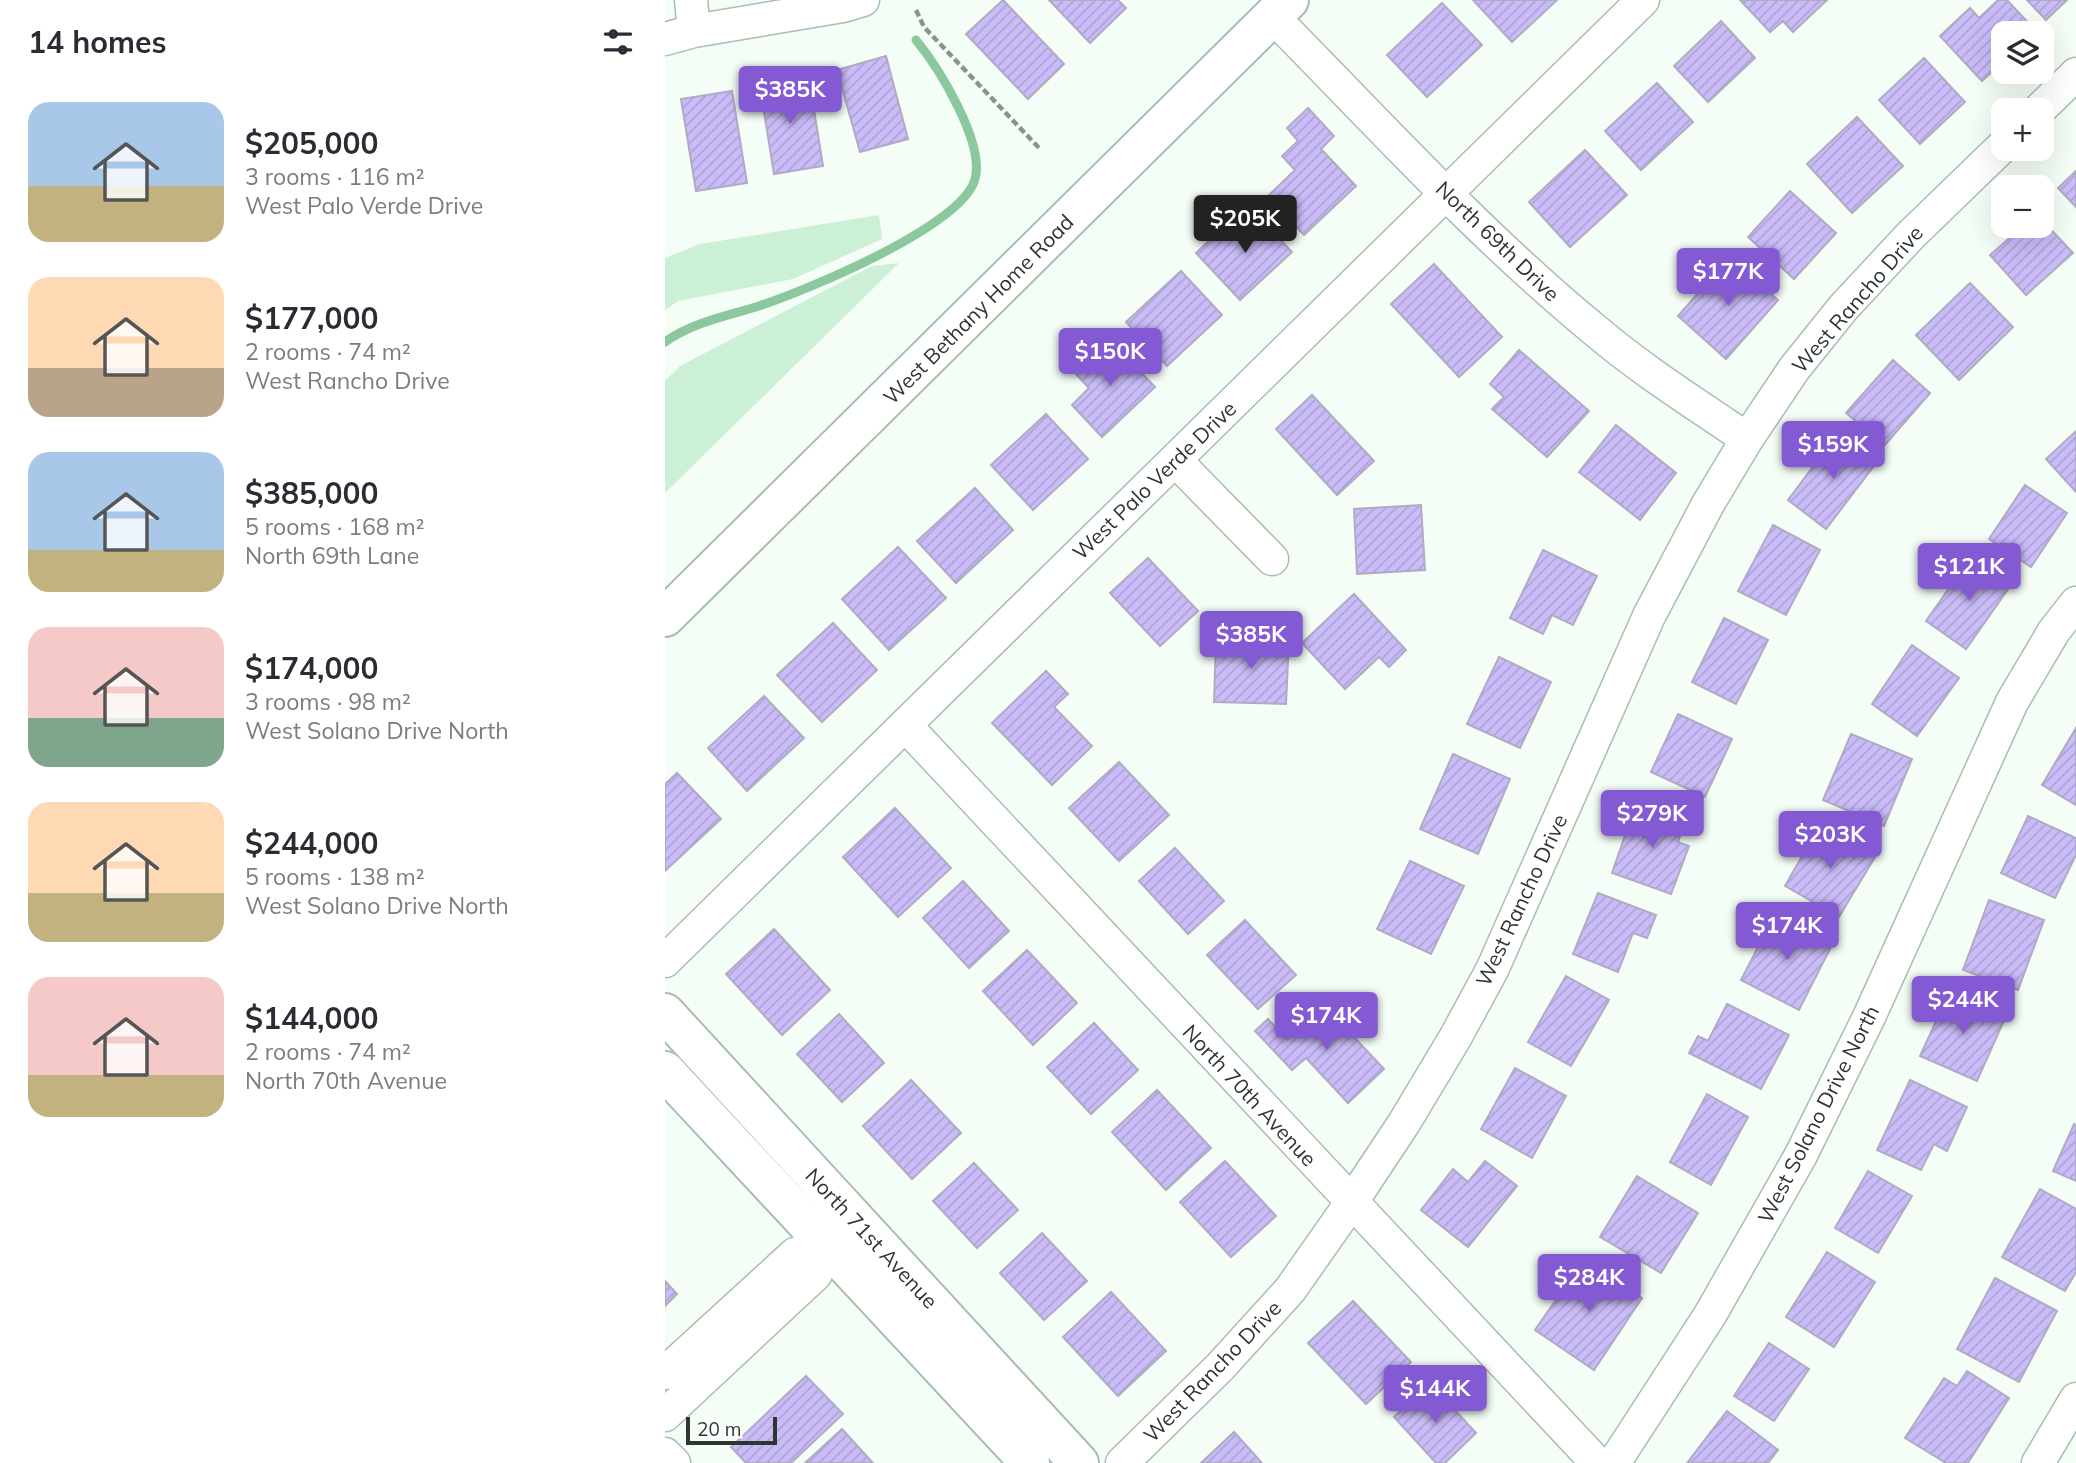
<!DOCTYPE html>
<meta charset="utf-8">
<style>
:root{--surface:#fff;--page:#f7f7f7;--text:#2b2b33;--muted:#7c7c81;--accent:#835ad4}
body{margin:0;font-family:Mulish,sans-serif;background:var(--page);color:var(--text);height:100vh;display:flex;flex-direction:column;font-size:26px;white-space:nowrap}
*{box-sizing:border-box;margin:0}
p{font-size:23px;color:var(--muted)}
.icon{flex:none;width:38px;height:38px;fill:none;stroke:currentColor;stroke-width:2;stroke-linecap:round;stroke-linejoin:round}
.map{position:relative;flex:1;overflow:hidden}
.panel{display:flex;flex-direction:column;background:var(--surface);width:665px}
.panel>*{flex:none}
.buttons{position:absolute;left:1326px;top:21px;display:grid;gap:14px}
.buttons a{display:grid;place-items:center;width:63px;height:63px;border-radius:14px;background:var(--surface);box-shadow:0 7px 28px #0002;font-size:35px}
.scale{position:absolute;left:21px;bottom:18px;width:91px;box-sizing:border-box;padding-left:7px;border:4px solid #2d362f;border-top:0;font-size:19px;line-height:24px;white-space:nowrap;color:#2d362f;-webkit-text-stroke:5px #fff;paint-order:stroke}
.price{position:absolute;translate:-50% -60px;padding:0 16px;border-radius:7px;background:var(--accent);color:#fff;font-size:23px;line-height:46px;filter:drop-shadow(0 2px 4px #0008)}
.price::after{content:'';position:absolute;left:50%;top:42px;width:21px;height:16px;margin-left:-10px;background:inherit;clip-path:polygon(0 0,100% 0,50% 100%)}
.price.current{background:#222;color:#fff}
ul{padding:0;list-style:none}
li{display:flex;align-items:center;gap:21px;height:175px;padding:0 28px}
li span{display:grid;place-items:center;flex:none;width:196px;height:140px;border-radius:21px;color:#555}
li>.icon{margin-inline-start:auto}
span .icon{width:84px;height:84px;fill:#fffc;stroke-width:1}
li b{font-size:30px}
h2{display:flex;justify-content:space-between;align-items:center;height:84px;padding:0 28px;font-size:30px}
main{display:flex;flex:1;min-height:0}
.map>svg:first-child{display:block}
</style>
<main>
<section class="panel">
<h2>14 homes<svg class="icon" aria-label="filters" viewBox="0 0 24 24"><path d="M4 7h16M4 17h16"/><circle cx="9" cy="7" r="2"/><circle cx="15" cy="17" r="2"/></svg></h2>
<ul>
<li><span style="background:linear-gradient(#a9c7e8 60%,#c2b280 0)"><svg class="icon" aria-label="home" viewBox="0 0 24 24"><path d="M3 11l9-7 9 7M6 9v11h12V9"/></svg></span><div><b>$205,000</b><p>3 rooms · 116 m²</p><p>West Palo Verde Drive</p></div></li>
<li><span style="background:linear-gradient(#ffd9b3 65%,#b9a48a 0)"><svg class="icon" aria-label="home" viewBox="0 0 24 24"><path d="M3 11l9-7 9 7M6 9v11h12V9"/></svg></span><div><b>$177,000</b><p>2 rooms · 74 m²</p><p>West Rancho Drive</p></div></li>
<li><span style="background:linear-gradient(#a9c7e8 70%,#c2b280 0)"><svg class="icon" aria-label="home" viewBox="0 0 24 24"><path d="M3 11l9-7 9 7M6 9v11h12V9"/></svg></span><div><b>$385,000</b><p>5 rooms · 168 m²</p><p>North 69th Lane</p></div></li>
<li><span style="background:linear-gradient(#f6c9c9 65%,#7fa58c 0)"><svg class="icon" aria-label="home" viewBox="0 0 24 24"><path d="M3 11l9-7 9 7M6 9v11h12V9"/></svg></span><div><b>$174,000</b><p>3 rooms · 98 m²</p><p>West Solano Drive North</p></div></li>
<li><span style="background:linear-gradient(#ffd9b3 65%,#c2b280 0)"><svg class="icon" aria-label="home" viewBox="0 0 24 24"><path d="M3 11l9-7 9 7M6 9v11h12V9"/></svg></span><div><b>$244,000</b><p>5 rooms · 138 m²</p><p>West Solano Drive North</p></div></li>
<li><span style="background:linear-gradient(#f6c9c9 70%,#c2b280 0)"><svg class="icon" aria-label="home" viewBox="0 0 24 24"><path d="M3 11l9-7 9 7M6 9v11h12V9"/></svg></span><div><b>$144,000</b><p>2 rooms · 74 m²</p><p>North 70th Avenue</p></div></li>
</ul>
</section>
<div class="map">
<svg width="1411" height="1463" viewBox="0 0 1411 1463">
<defs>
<pattern id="building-hatch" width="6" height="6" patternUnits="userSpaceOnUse" patternTransform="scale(1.75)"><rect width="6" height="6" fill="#cabcf9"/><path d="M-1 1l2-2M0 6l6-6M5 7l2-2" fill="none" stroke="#aea2d6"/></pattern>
</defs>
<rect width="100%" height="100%" fill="#f4fef7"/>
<path fill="#cbf0d5" d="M214,215l3,24 -89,40 -115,22 -13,9v-52l35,-14z
M234,263l-234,230v-112l15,-15 192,-100z"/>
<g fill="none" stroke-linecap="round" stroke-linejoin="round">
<path stroke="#8bc89e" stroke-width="9" d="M0,342c28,-20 62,-26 94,-36 46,-15 204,-80 216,-127 10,-36 -36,-111 -59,-139"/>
</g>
<path fill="url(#building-hatch)" stroke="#b0abc2" stroke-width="2" d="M338,0l61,64 -36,35 -62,-65z
M384,0h69l8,8 -36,35z
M808,0h84l-45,42z
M1075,0h87l-34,32 -10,-11 -13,11z
M1333,0h9l29,31 -3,2h-29v28l-22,20 -42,-45 30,-28 9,10z
M1362,0h40l-21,20z
M777,3l40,42 -55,52 -40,-42z
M1056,21l34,37 -47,44 -34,-36z
M221,56l22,83 -48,13 -23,-82z
M1259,58l41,44 -45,42 -41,-44z
M130,75l3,19 13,-3 12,75 -49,8 -15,-93z
M992,83l36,39 -52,48 -36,-39z
M67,91l15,92 -51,8 -15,-92z
M643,108l26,28 -13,13 35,37 -52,49 -37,-38 28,-27 -13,-14 16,-15 -11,-13z
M1192,117l46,49 -51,47 -45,-49z
M920,150l42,45 -57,52 -41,-45z
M1411,171v36l-18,-19z
M1125,191l46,42 -42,46 -46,-42z
M590,212l37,40 -52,48 -44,-47 22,-21 7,8z
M1377,220l31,33 -47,42 -36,-40 33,-29h19z
M1065,257l48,43 -52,59 -48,-43z
M769,264l68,73 -43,40 -68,-73z
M516,271l41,44 -55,51 -41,-44z
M1305,283l43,44 -54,53 -43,-45z
M444,339l46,48 -53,50 -30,-32 17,-17 -15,-16z
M854,350l70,61 -42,46 -55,-48 12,-12 -14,-13z
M1228,360l37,33 -46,53 -38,-33z
M647,395l62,66 -37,34 -61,-66z
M381,414l42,45 -55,51 -42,-45z
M951,425l60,48 -36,47 -61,-48z
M1411,431v61l-30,-33z
M1174,432l38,30 -51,67 -38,-29z
M1360,485l42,28 -36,54 -42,-28z
M310,488l38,42 -57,53 -39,-42z
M756,505l4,65 -68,4 -3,-65z
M1108,525l47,25 -34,65 -48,-24z
M233,547l48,51 -57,52 -47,-51z
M878,550l54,26 -24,49 -21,-10 -9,19 -33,-16z
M1306,557l40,28 -45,64 -40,-28z
M483,558l50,53 -38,35 -50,-53z
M689,594l52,56 -17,17 -10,-10 -34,32 -43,-46z
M1059,618l44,22 -32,64 -44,-22z
M168,623l44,47 -55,52 -45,-47z
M551,638l73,3 -3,63 -72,-2z
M1247,645l47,33 -42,58 -45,-32z
M834,657l52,25 -31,66 -53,-24z
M381,671l22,23 -14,13 38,39 -40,39 -60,-62z
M99,696l40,42 -57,53 -39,-43z
M1013,714l54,25 -27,58 -54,-25z
M1411,728v77l-34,-20z
M1186,734l61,25 -28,67 -61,-26z
M788,754l57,25 -32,75 -58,-25z
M454,762l50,53 -50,46 -50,-53z
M12,773l44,46 -56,52v-87z
M971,804l49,17 -7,21 11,4 -18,48 -59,-21z
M230,808l56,60 -53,49 -55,-60z
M1363,816l48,22v17l-21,43 -54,-25z
M1155,825l55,32 -36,60 -54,-31z
M510,848l49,53 -36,33 -49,-53z
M745,861l54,25 -33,68 -54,-25z
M298,881l46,50 -40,37 -46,-50z
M933,893l58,22 -9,23 -14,-5 -15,39 -45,-18z
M1324,900l55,20 -26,70 -55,-20z
M1110,914l58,29 -34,67 -58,-30z
M580,920l51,55 -38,34 -51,-54z
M109,929l56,61 -48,45 -56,-61z
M362,950l50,53 -44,42 -50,-54z
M901,976l43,24 -38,66 -43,-24z
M1285,991l56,25 -29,65 -57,-25z
M1062,1004l62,31 -28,54 -72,-36 9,-17 10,5z
M659,1005l60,64 -36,34 -42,-45 -14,12 -37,-39 13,-12 19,21z
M174,1014l45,49 -42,39 -45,-48z
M429,1023l44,47 -47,44 -44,-47z
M850,1068l51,28 -34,62 -51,-29z
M246,1080l50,53 -49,46 -49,-53z
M1245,1080l57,27 -20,44 -13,-7 -13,26 -44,-20z
M492,1090l54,58 -45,42 -54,-58z
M1042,1094l41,23 -37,68 -41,-23z
M1409,1124l2,1v56l-23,-10z
M560,1161l51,55 -45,41 -51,-55z
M820,1161l32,25 -49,61 -47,-37 32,-41 15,13z
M309,1163l44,47 -41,38 -44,-47z
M1203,1171l44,25 -34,57 -43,-25z
M972,1176l61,37 -37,60 -61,-36z
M1375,1189l36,20v63l-11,19 -63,-34z
M377,1233l45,48 -43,39 -44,-47z
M1162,1252l48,30 -41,65 -48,-30z
M919,1259l58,39 -48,72 -59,-40z
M1330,1278l62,33 -38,71 -62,-33z
M0,1281l12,13 -12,12z
M446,1292l55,59 -48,45 -55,-59z
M688,1301l58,61 -45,42 -58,-61z
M1104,1343l40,26 -35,52 -40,-25z
M1302,1371l42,27 -41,65h-22l-41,-25 39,-60 13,8z
M141,1376l37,38 -52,49h-45l-15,-16z
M765,1383l46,50 -31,30h-9l-42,-46z
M1062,1411l51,39 -10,13h-81z
M177,1429l31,34h-68z
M569,1432l28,31h-61z"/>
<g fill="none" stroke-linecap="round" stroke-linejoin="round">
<defs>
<path id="street" d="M26,0l3,31
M608,17c105,106 207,219 323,314 47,40 100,73 151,108
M0,39l29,-8 149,-25 20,-6
M1374,110l37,-36
M510,460l97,99
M240,725l692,738
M0,961l978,-961
M0,1373l130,-119 29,-10 17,-15
M0,1415l151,-141 8,-30
M0,1454l9,9
M457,1463l98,-96 70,-77 61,-87 53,-80 51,-85 37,-68 157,-354 59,-112 39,-65 47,-70 49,-61 67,-72 94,-91
M949,1463l96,-148 91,-160 68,-138 143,-315 42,-71 22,-28
M1373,1463l38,-64"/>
<path id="secondary" d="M0,617l624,-617
M0,1013l414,450
M0,1071l365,392"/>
</defs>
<use href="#street" stroke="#a8beae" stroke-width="35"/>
<use href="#secondary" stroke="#a8beae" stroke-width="42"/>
<path stroke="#8a938c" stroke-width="4.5" stroke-dasharray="7 3.5" stroke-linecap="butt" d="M251,10l8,17 117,123"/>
<use href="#street" stroke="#fff" stroke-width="32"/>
<use href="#secondary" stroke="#fff" stroke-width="38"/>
</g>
<g text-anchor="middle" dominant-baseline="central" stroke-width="5" stroke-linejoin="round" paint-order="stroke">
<g font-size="21" fill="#2d362f" stroke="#fff">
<text transform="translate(833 241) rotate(44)">North 69th Drive</text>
<text transform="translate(1192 299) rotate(-49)">West Rancho Drive</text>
<text transform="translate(313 309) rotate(-45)">West Bethany Home Road</text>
<text transform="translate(489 480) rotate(-44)">West Palo Verde Drive</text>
<text transform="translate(856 900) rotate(-65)">West Rancho Drive</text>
<text transform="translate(585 1095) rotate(47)">North 70th Avenue</text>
<text transform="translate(1153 1114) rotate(-63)">West Solano Drive North</text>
<text transform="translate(207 1238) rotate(47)">North 71st Avenue</text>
<text transform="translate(547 1371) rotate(-46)">West Rancho Drive</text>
</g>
</g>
</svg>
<div class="buttons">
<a><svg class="icon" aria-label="layers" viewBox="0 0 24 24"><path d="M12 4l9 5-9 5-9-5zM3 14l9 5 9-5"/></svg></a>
<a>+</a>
<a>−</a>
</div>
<div class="scale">20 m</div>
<b class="price" style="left:125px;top:126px">$385K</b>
<b class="price current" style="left:580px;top:255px">$205K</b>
<b class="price" style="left:1063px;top:308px">$177K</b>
<b class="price" style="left:445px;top:388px">$150K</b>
<b class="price" style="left:1168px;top:481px">$159K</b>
<b class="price" style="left:1304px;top:603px">$121K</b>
<b class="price" style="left:586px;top:671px">$385K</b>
<b class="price" style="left:987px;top:850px">$279K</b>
<b class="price" style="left:1165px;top:871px">$203K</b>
<b class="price" style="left:1122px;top:962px">$174K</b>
<b class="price" style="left:1298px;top:1036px">$244K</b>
<b class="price" style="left:661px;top:1052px">$174K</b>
<b class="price" style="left:924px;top:1314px">$284K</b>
<b class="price" style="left:770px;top:1425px">$144K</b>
</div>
</main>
